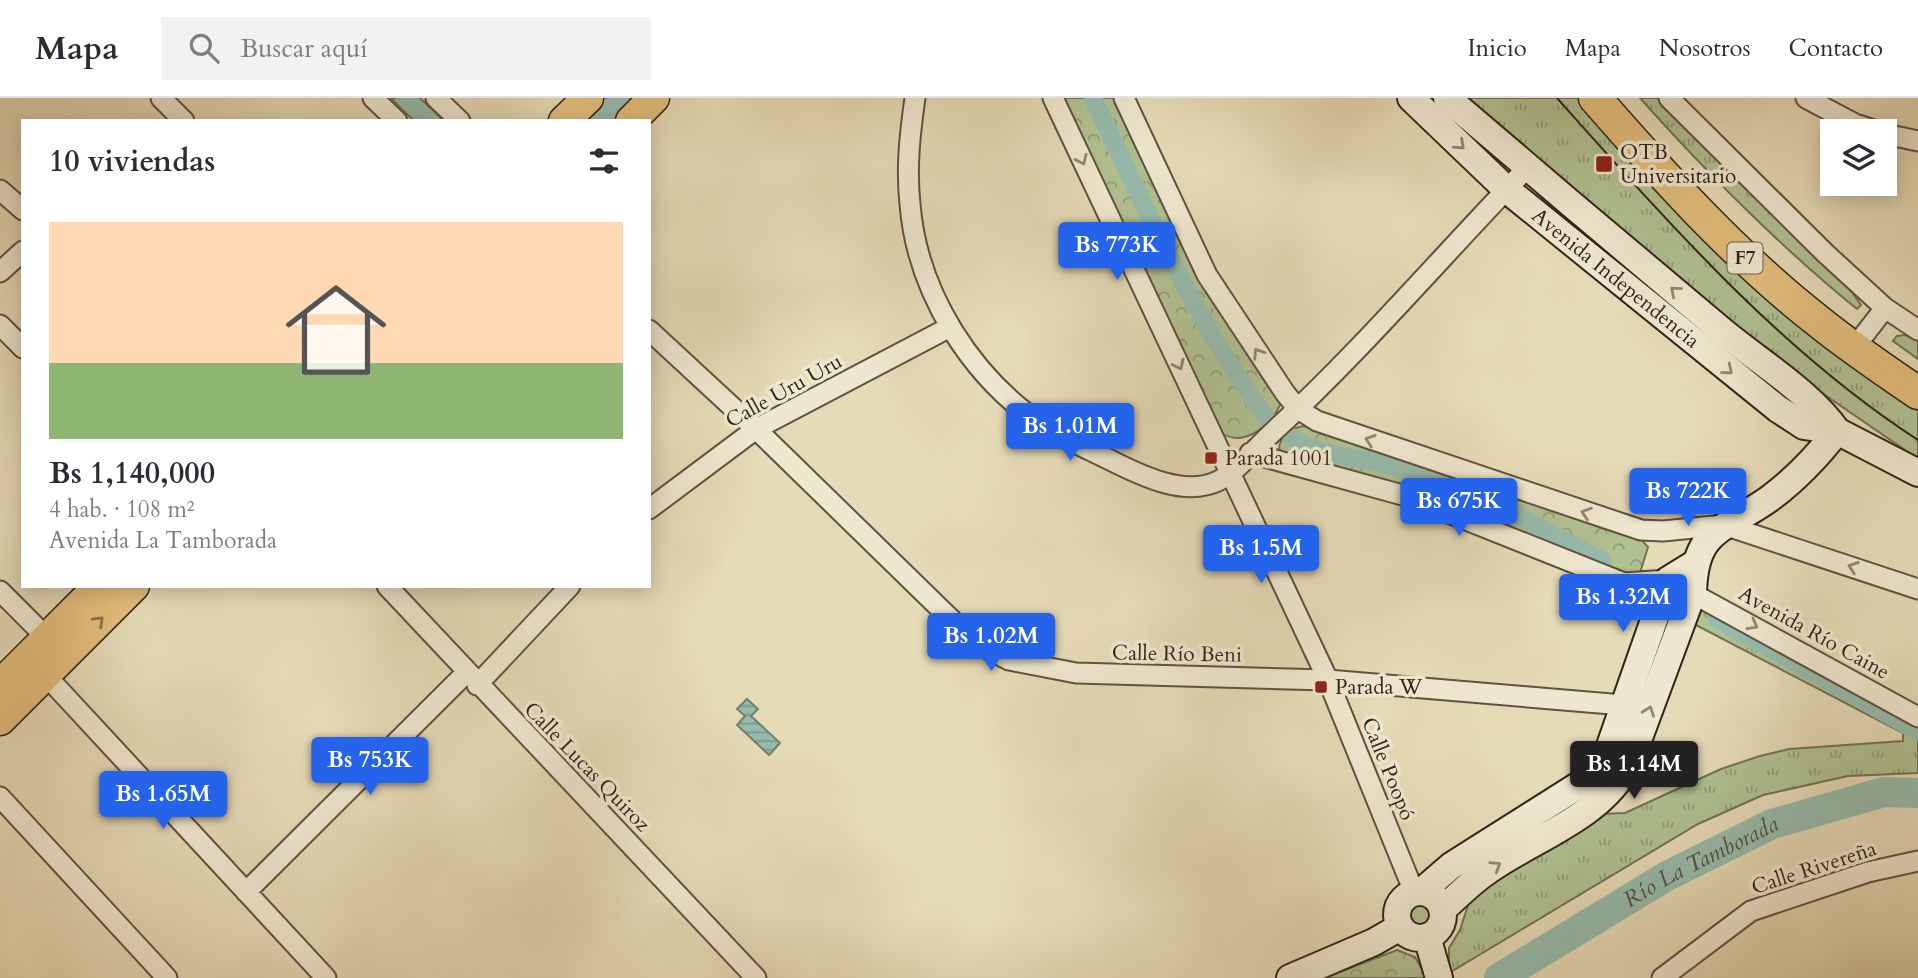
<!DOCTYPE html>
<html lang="es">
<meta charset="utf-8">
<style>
:root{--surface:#fff;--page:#f2f2f3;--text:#2b2b33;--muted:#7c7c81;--line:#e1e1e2;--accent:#2563eb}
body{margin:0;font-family:Cardo,serif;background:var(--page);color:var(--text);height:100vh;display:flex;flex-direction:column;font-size:26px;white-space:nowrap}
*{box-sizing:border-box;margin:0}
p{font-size:23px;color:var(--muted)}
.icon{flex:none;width:38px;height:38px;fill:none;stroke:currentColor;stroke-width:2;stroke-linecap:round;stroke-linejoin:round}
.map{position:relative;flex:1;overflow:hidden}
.sheet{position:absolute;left:21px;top:21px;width:630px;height:469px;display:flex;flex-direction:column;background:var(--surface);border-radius:0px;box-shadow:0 4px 18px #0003}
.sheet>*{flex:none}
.buttons{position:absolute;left:1820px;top:21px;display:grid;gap:14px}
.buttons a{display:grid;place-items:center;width:77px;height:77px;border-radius:0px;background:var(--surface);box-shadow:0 4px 18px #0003;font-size:35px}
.price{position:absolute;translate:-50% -60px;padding:0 16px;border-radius:7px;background:var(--accent);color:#fff;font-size:23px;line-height:46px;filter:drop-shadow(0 2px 4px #0008)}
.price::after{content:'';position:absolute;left:50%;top:42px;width:21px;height:16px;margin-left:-10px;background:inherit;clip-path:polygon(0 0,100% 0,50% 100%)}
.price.active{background:#222;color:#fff}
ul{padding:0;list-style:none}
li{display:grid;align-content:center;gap:14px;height:371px;padding:0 28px}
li+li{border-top:2px solid var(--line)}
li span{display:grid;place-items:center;height:217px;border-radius:0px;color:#555}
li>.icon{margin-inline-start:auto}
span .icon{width:126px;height:126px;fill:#fffc;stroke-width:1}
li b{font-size:30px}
h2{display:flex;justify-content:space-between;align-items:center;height:84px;padding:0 28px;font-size:30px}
header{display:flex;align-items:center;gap:42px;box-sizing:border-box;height:98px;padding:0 35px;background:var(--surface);border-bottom:2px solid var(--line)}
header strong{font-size:33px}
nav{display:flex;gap:38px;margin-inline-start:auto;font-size:24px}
.search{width:490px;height:63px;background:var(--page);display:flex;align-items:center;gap:18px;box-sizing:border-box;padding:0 24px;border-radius:0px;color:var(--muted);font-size:26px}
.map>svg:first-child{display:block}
</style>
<header>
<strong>Mapa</strong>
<div class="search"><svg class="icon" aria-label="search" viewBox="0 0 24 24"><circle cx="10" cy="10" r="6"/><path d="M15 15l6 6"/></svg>Buscar aquí</div>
<nav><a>Inicio</a><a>Mapa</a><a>Nosotros</a><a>Contacto</a></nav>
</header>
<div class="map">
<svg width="1918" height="880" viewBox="0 0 1918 880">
<defs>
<pattern id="grass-tufts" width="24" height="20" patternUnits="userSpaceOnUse" patternTransform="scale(1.75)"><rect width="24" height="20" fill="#b0c192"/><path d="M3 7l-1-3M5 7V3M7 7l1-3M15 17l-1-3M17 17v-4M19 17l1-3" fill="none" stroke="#909d76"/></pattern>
<pattern id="park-crowns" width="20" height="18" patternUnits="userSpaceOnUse" patternTransform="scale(1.75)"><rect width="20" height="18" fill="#b0c192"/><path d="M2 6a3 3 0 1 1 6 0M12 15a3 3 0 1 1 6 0" fill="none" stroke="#909d76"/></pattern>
<pattern id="water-rules" width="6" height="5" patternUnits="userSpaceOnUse" patternTransform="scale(1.75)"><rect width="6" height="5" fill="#96bbac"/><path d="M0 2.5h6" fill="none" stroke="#7b988b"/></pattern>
</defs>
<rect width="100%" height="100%" fill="#e6dbb7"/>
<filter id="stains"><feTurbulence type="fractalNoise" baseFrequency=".00286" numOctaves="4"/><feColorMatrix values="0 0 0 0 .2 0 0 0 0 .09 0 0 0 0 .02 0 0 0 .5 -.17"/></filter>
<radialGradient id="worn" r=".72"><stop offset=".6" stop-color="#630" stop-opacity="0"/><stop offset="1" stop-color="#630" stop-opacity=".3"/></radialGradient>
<path fill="url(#grass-tufts)" stroke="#727256" stroke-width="2" d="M391,0h29l24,23h-30z
M1464,0h120l334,308v53l-109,-75 -273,-221z
M1640,0h19l193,194 9,13 -4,4c-79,-64 -149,-135 -217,-211z
M1543,98l269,222 -60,-40 -212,-178z
M1905,237l13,6v18l-25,-18 4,-5z
M1703,509l215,116v50l-70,3 -85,19 -65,29 -249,149v-25l11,-18 10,-31 12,-12 117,-73 26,-1 96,-44 39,-13 29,-7 114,-8v-8l-209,-109z
M1407 817a14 14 0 1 1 28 0a14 14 0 1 1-28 0Z"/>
<path fill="url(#park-crowns)" stroke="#727256" stroke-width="2" d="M601,0h42l-24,23h-40z
M1063,0h53l159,291 5,16c-8,20 -36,43 -59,28z
M1304,328l335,111 9,10 -8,26 -7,5 -349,-125 -5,-4c1,-14 12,-21 25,-23z
M1397,852l18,7 12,21h-103z"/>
<path fill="url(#water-rules)" stroke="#6e7f72" stroke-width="2" d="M747,601l11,10 -7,7 29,27 -11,12 -32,-30 8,-9 -8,-7z"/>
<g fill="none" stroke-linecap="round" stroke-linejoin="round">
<path stroke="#96bbac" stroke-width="18" d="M405,0l24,23
M1093,0c52,109 101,221 173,319
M597,23l23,-23
M1291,339c30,22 68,19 102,29 74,22 142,58 210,95
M1717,521l201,113"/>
<path stroke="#96bbac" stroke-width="30" id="s1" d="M1499,880l168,-102 105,-52 112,-32 34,1"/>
<defs>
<path id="minor" d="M161,0l23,23
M373,0l24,23
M436,0l24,23
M915,0c-5,35 -9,70 -5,106 7,89 62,175 136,223 21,13 44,23 66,34 30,15 73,36 106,20 20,-10 38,-34 55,-49 89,-82 169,-176 253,-263
M1053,0l275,582 86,212
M1124,0l83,177 78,118 13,16 19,12 324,109 22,1 61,-6 194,64
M1669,0l156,155 60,55 33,22
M1806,0l49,26 22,7
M1885,36l33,7
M0,92l23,20
M0,174l23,-21
M0,227l23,23
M649,232l107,99 202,197 26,21 25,13 67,13 252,7 295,25
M1864,237l21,-27
M1250,355l156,43 218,87 44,-3 250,137
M649,411l107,-80 194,-102
M387,488l369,392
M0,493l53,53
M39,570l287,310
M477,587l93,-99
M0,699l167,181
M246,794l220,-219
M1662,880l89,-67 117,-39 50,-11"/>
<g id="secondary">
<path id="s2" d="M1411,0l95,91 272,220 26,17 33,5 81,42"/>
<path d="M1447,0c91,78 182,155 274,232 37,31 90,63 116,101"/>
<path d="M1422,793l29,-25 144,-91 10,-15 63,-180 26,-16"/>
<circle cx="1420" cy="817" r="23"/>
<path d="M1443,811c15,-13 29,-28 46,-39 49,-34 112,-52 141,-108l63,-170c2,-65 31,-61 76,-93 27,-20 48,-42 68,-68"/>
<path d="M1427,839l12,41"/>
<path d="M1290,880l84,-36 26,-15"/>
</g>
<path id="primary" d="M564,23l24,-23
M631,23l23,-23
M0,587l99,-99
M0,622l134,-134"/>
<path id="trunk" d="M1595,0c69,79 140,158 223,223 32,26 66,49 100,72"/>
</defs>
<use href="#minor" stroke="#605241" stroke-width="23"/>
<use href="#secondary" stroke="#33241a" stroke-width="30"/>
<use href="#primary" stroke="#33241a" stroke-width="33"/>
<use href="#trunk" stroke="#33241a" stroke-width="35"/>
<use href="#minor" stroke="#efe8d0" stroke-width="19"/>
<use href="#secondary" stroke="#efe8d0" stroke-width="26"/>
<use href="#primary" stroke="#e3be7c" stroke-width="30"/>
<use href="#trunk" stroke="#e3be7c" stroke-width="32"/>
<path stroke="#33241a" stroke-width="2" d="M1557,0c110,123 222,252 361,342"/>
</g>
<defs><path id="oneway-chevron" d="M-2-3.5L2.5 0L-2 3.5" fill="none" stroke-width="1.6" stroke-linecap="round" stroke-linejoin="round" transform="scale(1.75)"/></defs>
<g stroke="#918675">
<use href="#oneway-chevron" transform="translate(1460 47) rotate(43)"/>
<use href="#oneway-chevron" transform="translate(1082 62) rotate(65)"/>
<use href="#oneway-chevron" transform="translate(1675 193) rotate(-140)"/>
<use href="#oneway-chevron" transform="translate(1258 255) rotate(-123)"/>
<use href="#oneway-chevron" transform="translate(1179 267) rotate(64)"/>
<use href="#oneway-chevron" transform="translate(1728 272) rotate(39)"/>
<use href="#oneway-chevron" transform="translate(1370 342) rotate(-161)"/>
<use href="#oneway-chevron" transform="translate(1586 415) rotate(-162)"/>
<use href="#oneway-chevron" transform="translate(1853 469) rotate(-161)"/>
<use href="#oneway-chevron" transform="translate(1753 527) rotate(29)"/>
<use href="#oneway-chevron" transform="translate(1649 613) rotate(-70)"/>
<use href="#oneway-chevron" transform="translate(1496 768) rotate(-32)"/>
</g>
<use stroke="#8b714b" href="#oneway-chevron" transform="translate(99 523) rotate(-44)"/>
<g fill="#8f2418" stroke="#efe8d0" stroke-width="2.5">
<rect x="1595" y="57" width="18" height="18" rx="3.5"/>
<rect x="1204" y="353" width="14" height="14" rx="3.5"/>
<rect x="1314" y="582" width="14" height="14" rx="3.5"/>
</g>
<g text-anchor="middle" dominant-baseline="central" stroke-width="7" stroke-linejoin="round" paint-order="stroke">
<rect fill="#efe8d0" stroke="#6b5f51" stroke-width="2" x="1727.5" y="144.5" width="35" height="31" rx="5"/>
<g font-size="19" font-weight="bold" fill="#33241a">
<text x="1745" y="160">F7</text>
</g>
<g font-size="21" fill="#33241a" stroke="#efe8d0" text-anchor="start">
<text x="1620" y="54">OTB<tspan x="1620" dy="24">Universitario</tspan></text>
<text x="1225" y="360">Parada 1001</text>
<text x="1335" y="589">Parada W</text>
</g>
<g font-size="21" fill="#33241a" stroke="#efe8d0">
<text stroke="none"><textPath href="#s2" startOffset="273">Avenida Independencia</textPath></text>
<text transform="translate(784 293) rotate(-29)">Calle Uru Uru</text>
<text transform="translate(1814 535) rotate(29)">Avenida Río Caine</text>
<text transform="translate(1177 556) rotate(1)">Calle Río Beni</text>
<text transform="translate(587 669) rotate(46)">Calle Lucas Quiroz</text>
<text transform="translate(1388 671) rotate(68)">Calle Poopó</text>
<text transform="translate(1814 770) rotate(-18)">Calle Rivereña</text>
</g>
<g font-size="23" font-style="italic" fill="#515146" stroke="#efe8d0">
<text stroke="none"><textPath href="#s1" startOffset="233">Río La Tamborada</textPath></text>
</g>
</g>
<rect width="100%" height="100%" filter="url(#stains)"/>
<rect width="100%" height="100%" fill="url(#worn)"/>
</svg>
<div class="buttons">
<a><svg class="icon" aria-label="layers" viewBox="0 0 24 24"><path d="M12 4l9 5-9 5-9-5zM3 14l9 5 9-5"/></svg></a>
</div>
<b class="price" style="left:1117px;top:184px">Bs 773K</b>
<b class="price" style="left:1070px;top:365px">Bs 1.01M</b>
<b class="price" style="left:1688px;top:430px">Bs 722K</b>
<b class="price" style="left:1459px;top:440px">Bs 675K</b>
<b class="price" style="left:1261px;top:487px">Bs 1.5M</b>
<b class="price" style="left:1623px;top:536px">Bs 1.32M</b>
<b class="price" style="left:991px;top:575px">Bs 1.02M</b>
<b class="price" style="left:370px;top:699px">Bs 753K</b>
<b class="price active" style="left:1634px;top:703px">Bs 1.14M</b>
<b class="price" style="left:163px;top:733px">Bs 1.65M</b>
<section class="sheet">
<h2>10 viviendas<svg class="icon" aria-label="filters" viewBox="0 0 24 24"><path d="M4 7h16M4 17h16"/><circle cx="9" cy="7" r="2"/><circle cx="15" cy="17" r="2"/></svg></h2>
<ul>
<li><span style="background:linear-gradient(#ffd9b3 65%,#8fb573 0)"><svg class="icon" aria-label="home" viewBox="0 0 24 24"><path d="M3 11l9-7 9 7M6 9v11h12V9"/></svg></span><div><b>Bs 1,140,000</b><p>4 hab. · 108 m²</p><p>Avenida La Tamborada</p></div></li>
</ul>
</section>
</div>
